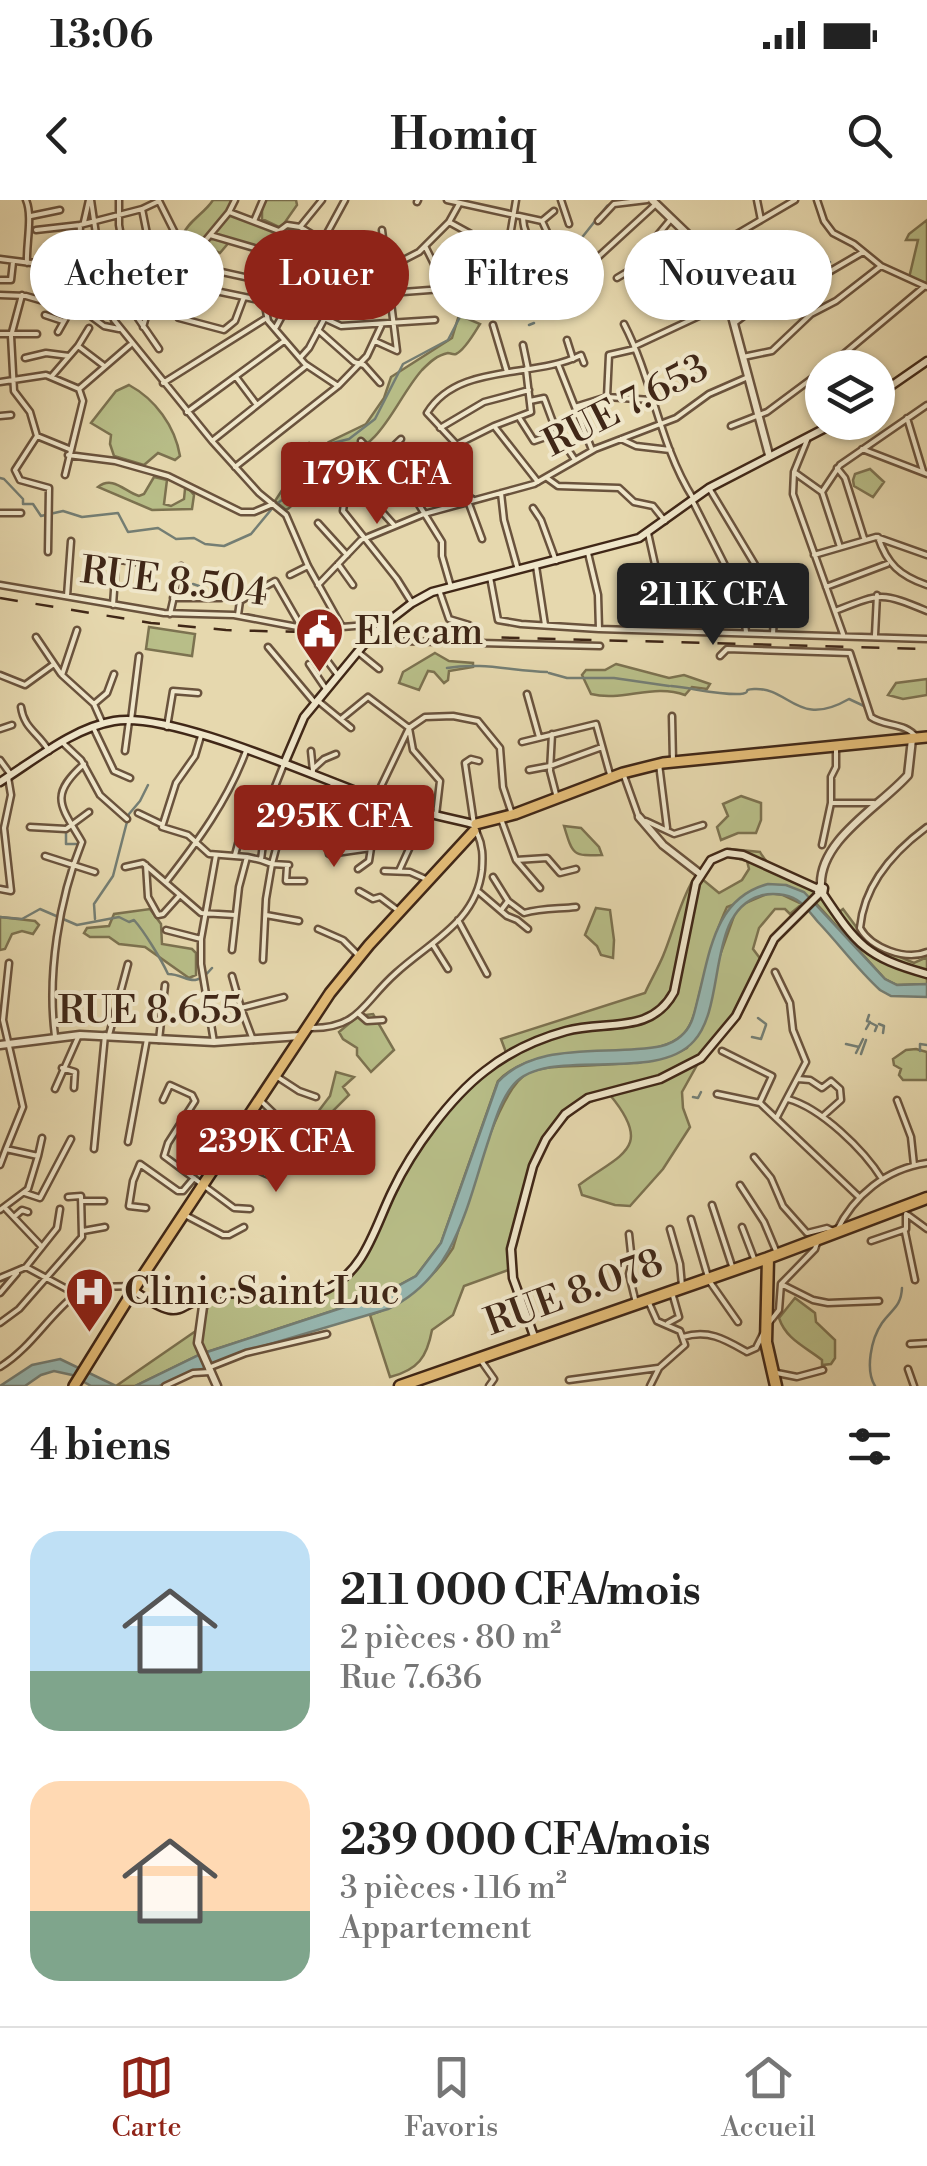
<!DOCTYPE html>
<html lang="fr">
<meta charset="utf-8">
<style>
:root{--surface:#fff;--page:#f6f6f6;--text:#222;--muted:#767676;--line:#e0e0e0;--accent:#8f2418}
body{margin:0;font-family:"Libre Bodoni",serif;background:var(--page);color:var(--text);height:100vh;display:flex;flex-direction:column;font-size:38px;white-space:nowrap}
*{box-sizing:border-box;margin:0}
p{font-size:32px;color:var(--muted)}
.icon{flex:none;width:55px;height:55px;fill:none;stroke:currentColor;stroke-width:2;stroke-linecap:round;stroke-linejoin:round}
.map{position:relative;height:1186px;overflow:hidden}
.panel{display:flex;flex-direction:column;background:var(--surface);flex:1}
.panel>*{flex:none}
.top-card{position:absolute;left:30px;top:30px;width:868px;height:90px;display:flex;gap:20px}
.tools{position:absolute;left:805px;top:150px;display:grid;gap:20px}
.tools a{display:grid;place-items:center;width:90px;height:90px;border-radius:50%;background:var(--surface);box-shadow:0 2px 8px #0004;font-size:50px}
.price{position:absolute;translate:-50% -85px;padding:0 22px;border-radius:10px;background:var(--accent);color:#fff;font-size:32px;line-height:65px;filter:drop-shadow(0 2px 5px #0008)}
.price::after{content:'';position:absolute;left:50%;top:60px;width:30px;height:22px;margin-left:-15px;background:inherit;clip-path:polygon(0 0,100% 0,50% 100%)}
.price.active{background:#222;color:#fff}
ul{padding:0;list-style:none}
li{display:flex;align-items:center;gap:30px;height:250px;padding:0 30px}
li span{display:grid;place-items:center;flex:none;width:280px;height:200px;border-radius:30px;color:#555}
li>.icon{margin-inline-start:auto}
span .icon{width:120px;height:120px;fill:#fffc;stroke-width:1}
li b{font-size:42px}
h2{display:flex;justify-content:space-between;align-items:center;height:120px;padding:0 30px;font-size:42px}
.tag{padding:0 35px;border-radius:45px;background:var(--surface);box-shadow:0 2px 8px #0004;font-size:35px;line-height:90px}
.tag.active{background:var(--accent);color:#fff}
.status{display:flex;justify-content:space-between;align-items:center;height:70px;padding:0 50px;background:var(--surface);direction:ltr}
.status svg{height:28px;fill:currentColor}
header{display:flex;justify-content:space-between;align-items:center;height:130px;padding:0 30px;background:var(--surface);font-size:45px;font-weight:700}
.dock{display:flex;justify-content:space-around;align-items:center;height:140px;border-top:2px solid var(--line);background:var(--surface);font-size:28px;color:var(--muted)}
.dock a{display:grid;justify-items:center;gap:5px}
.dock .active{color:var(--accent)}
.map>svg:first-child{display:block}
</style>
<div class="status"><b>13:06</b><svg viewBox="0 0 49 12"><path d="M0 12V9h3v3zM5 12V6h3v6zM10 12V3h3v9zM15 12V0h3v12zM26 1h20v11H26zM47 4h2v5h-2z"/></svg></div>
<header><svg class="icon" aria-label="back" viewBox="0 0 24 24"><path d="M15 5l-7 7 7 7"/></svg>Homiq<svg class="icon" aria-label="search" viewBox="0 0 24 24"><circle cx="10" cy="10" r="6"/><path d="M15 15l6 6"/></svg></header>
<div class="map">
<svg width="927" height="1186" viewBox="0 0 927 1186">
<rect width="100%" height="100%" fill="#e6d8ae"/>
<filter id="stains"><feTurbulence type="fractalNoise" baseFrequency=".002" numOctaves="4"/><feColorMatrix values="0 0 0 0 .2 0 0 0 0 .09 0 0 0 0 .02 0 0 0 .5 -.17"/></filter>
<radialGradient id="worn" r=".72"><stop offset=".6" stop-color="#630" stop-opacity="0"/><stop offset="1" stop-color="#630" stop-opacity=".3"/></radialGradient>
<path fill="#b8be88" stroke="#7c7250" stroke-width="2.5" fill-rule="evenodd" d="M213,0h18l-1,15 47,17 -2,21 -44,-13 -11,13 -37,-18c4,-13 22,-22 30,-35z
M266,0h30l1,5 -16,23 -19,-9v-11z
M927,20v63l-18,-5 9,-38h-12l3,-6z
M462,105l4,13 14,6c-5,8 -15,26 -24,30 -3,1 -6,-1 -8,-1 -11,2 -19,10 -26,17 -26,29 -41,81 -82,85l-11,-13 37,-18 18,-26 7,-21 61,-39z
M129,185c26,14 46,41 51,71l-5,4 -17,-7 -14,12 -30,-9 -4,-12 1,-9 -20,-12 25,-32z
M309,243l11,13c-21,13 -13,42 -34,54l-11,-9 26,-40 -4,-7z
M870,269l14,13 -11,15 -19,-11 -1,-6 2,-6z
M154,277l13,3 -3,24 7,2 13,-7 1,-10h4l5,6 -2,14 -40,1 -54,-23c15,-12 27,5 41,9l5,-2z
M149,427l46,7 -3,22 -46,-7z
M435,453l14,8 24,2v4l-24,4 -1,9 -4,3 -10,-11 -6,-1 -9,19 -20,-7 4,-11z
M616,464l53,14 15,-3 26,9 -3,5 -15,-2 -7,8c-32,-12 -62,7 -94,-1l-9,-19 4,-5h19z
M927,479v16l-24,4 -15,-4 8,-12z
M741,596l20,7v17l-5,13h-18l-17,7 -4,-13 11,-11 -5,-12z
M564,626l17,2 18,19 3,8c-29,1 -29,1 -38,-29z
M730,649l30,3c18,32 56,27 79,60l4,-3 26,35 45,19 13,-6v27l-30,1 -12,-6 -72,-79 -27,-15 -59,22c-11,23 -18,49 -24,73 -5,16 -7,38 -17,51 -30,40 -141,0 -188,50l-57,162 -25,33 -35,19 -180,59 -66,32h-19l87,-60 5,-21 15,-12 71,4 34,-8 31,-28 35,-74 53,-79 60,-53 -6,-16 144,-46c6,-13 13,-25 18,-37 16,-37 23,-94 67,-107zM728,656l19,5 2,8 -7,11 -23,13 -17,-14 10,-17z
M769,693l14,2 19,9 -12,10 -5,-5h-10l-16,19 -6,21 9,12 -26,55 -35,42 -19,34 1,16 7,19 -27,42 -33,37 -15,-1 -33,-10 -3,-10c41,-31 76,-36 31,-90 -71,15 -93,113 -99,174l-47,17 -11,29 -21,15c-5,27 -14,40 -42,47l-20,-62c33,-10 65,-38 83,-67 12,-37 43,-159 75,-175 19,-9 48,-6 69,-8 31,-2 62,-1 90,-17l48,-135 8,-9z
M596,708l14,2 4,30 -1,18 -12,-3 -4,-9 -12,-11z
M150,709l11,15 1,20 30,5 4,4v22l-7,3 -44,-31 -26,-3 -10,-7h-19l-6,-4 3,-5 22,-2 5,-12z
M0,717l35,4 4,4 -6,9 -11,-3 -10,3 -7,15 -5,1z
M373,814l21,36 -23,22 -14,-17v-7l-14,-9 -4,-7 19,-16z
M916,849l11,3v28h-24l-4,-5 2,-6 -7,-4 -1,-6 13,-9z
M336,872l18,5 -11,10 6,8 -37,37 -6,2 2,-9 22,-29z
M795,1098l20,15 1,9 19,18v18l-4,6 -9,1v-5c-18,-14 -36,-21 -43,-42z"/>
<path fill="#97b8b2" stroke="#747e74" stroke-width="2.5" d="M768,684l18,1 18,7 81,87 12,6 30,-1v13l-36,-1 -11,-6c-23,-21 -41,-46 -62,-68 -6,-7 -13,-17 -21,-22 -10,-6 -26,-8 -37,-4 -54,16 -33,109 -66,145 -39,44 -145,4 -180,43 -13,15 -19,37 -25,55 -22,65 -33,138 -101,170l-135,40 -94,37h-24l66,-32 180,-59 35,-19 25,-33 57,-161c34,-37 93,-29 139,-33 16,-1 32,-2 44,-13 11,-9 13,-22 16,-34 13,-49 17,-104 71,-118z
M60,1159l56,27h-25l-19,-11 -18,-4 -13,4 -16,11h-25l32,-21z"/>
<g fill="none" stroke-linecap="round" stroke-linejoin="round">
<path stroke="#747e74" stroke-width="2.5" d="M748,45l24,7 12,11
M786,65l14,10
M802,75l28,-13
M529,125l5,-2
M0,278l4,1 19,20v5h10l8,12 22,-5 19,6 36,-4 10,19 30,-4 18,11 18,-1 11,6 19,2 27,-12 24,-29 21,-15 11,-32 26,-15 16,-4 26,-20 28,-55 45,-24 15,-29 6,-3c0,-10 -2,-15 7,-21l10,4c14,-6 27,2 42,-4l48,-42 31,-39 13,-6
M193,384l6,2
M447,468c34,-6 66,3 100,4
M549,473l18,5h47l55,8
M671,486c22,2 47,9 69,8 14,-2 0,-4 14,-5 36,-2 43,40 95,10l15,7
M526,499l6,21
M66,630v14h14
M0,717l22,2 18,-10 37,16 42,-8 10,5 5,-2c10,11 27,39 34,54 19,0 25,17 44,-6
M95,719l-1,-15 19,-28 16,-62 11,-13 8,-16
M758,818l8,6
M871,823l6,3 -2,5
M879,824l5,2 -1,7
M866,829l4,-7 -3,-1 2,-6
M752,837l9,2 5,-14
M846,844l13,3
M920,851v-7l7,1
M856,853l7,-14
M861,854l5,-14
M693,897l5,1 3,-6
M875,1186c-10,-16 -4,-47 7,-63 10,-14 19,-16 20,-35"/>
<defs>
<path id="minor" d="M26,0c7,16 0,44 1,63
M91,0l15,102 8,18 98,121 47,52 27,22 22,51 34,61 38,-3
M119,0v25l11,61 22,-27 -10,-50
M447,0l95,21 12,-10
M561,0l8,24
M757,0l4,20
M817,0l7,21 9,12 21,11 27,22 46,21
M417,2l1,-2
M229,12l6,-12
M31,16l29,-6
M523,18c1,26 19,27 18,47
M254,21l9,-21
M542,21l11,24
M598,21l16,-17 33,-4
M84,22l5,-22
M449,22l62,34 30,-3
M300,27l22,-27
M36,30l44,-5
M210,35l68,20
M728,38l28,43 6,21 -26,20
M200,47l29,-35 50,19
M708,51l87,-51
M507,54l9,-54
M638,58l20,19 30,42
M0,59l31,4 48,-10
M152,59l54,30 58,12
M158,63l18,-28 32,15 -2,39
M275,68l28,11
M388,68l31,-16 30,-30 10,-18
M690,68l9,10 13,32
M208,69l64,14
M617,78l10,-6 44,-53
M0,80h11l2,-18
M53,80h30
M186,80l-7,38 45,12 11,-9 9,-24
M799,84l23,-8 41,-24
M130,86l-6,12 35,51
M593,87l-8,1v-19l71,-65
M0,95l26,1 45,13 -13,23
M22,95l-11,41 3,55 16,21 7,24 32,13
M336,97l107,-8 2,-3 -20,-40
M71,109l17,5
M522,112l10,-3 17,-12 36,-9
M45,115l18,6
M324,118l17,8 94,-6
M624,124c29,56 35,120 69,174
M493,125l14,47
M143,127l18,-62
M276,127l69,-127
M89,128l-11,18 25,19
M119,129l-15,-3 -16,-12 -9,-61 1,-28 62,-16 17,-8 17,34
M318,130l36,32 10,3 16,18
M0,134h37
M567,140l6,19
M375,141l22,10 -15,-121
M523,145l5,24
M635,146l77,-36 5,5 12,-1
M743,157l29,-6 39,-37 25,-13 45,-35
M25,158l21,-5 23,3
M300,158l9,-10 30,-57 33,-50
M558,164l34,86
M827,168l98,-82
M52,176l26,-30
M236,177l21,28
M0,182l46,-7 33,14 51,-44
M163,183l102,-64
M338,186l-33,-22 -37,-43 -4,-20c12,-22 13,-46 15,-70l8,-6 13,2 59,35
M607,197l2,-42 26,-6
M530,201l14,-3 13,35 18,27
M575,207l32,-10 44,3
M187,212l97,-71
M0,216l11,-1
M907,218l16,53
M520,219l14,22 23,-8
M494,226l37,-14 -5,-43
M731,226l36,-14 55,-41
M440,228l44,-26 45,-12
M37,236l-22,34 5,10 29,8 -1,64
M621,239l15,7 34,4
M807,240l-13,32 -1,22 50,140
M212,241l94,-75
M361,241l55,59 26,42v14l9,31
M457,245l-30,-32c31,-51 107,-34 154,-58l3,8
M862,249l65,25
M68,255l47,6 53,15 73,36h13l19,-8
M428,258l10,10
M379,260l22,-21
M337,262l57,63
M235,267l103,-81 29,-30 15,-32
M319,267l25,37 -1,7 54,68 15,24
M837,268l8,10 19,60
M794,272l28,20
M65,275l18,-74 -4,-12
M547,278l11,8 61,2 15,14 19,4 12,15
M709,288l66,110 -2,36
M501,293l3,27 14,50
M473,300l-35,-32 20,-24 36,-18 44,56
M692,300l50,99 4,33
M468,301l14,38
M533,308l8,12 15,41
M0,313h21
M318,323l29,32
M648,333l12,54 -3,39
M878,337c9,27 22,39 49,48
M840,347l-18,-55 18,-27 87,-60
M588,353l10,42 1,34 328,10
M814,355l62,-18 51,18
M338,364l15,21
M536,366l9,59
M290,375l18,-9
M490,377l8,43 23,4 78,5
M0,385l164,28 70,2 74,14 33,-2
M318,385l43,-45 63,-26 110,-30 61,-35 81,-31 33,-24 39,-17
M826,387l61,-23
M439,390l10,29 20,6 1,6
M67,396l4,-55
M173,398h48
M113,405l3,-43 4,-2 20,3
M835,411c46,-18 46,-19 92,0
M170,414l11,-48
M238,415l2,-14 35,-20 27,47
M77,430l-15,45 32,29 8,18
M875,435l2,-40
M36,437l25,37
M364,444l36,-3 200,5
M268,447l47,56
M320,451l17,23
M358,452l21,17
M720,456l7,-7 123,4 21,64c14,10 35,5 46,21
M309,464l17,25
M0,475l25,10 29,-21
M527,494l12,43
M317,500l34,28
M94,504l13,-11 7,-19
M21,507c3,22 18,26 28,44
M672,516l1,45
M341,519l27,-22 41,31 4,22 27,31 -4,34
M131,520l8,-64
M93,527l21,44 16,7
M167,527l6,-36 25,2
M0,529l12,-4
M552,534l-2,37 7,27
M201,536l-6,20 -19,27 -14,44 26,8 21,19 38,3
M522,542l74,-18 15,54
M64,544l17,16 19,35 27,24
M125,551l4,-30
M311,551l2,20
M0,560l11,15
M659,564l8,64
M313,569l11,-10 12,-5
M529,570l21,-4 52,-19
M623,573l15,42
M333,583l-9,40 5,31 42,-6 12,-47
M375,599l34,-71 16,-11 28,-1 25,5 22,27 3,39 9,27
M831,603h43
M138,613l23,11
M501,619l15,41 31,-2 13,15 16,-4
M646,621l28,13 29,-9
M474,624l-9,-61 6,-4 8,2
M282,626l-10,38 17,1
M30,627l36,2 23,-17
M927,627c-34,25 -63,57 -67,101 11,20 46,33 67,24
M822,645l9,-42v-26l5,-10v-21
M235,655l12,-45 21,-3
M45,656l50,16
M516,660l24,28
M146,665l2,32 10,18 5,-1 17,-19
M287,666l-1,15h18
M125,667l18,-4 58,50 34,2
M358,669l11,-8 2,-13
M384,671l26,1 18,8
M399,671l10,-22
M493,677l15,24
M166,682c32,-41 62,-82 80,-131
M0,689l11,2 -7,-63 7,-33 -3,-18
M359,691l14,8 7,-2 20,15
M479,692l28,24 10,4 11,9
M502,709l6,-8 16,12c18,-5 33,-4 52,-6
M266,715l33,6
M458,720l29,54
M318,729l25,11 16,16
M166,730l35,9 15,-84
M201,739v25l13,78
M433,745l15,24
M232,750l7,-63 8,-30 14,3
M263,760l3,-61 6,-35 -11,-4 7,-56 16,-40
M775,772l15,31 3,27 13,32 -29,55
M232,776l9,32
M359,814l8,7 16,-1
M312,828c48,0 51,-26 84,-55 35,-32 80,-51 86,-103 1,-14 1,-24 -5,-37
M109,835l19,-71
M55,836c-8,-61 4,-137 27,-194 -21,-36 -34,-46 2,-78
M159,840l6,-55
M253,840l-12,-32 43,-11
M722,851l50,25 -12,26
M62,868l13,4 -1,16
M276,876l23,15 17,6
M798,879l12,1 12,8 9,-7 9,8 1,11 -18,16
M55,889l24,-54
M717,894l43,9 99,94
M788,899c33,9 76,51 94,80
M163,900l7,-15 22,10 3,6 -27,42 -4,13 70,52 16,1
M260,900l32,31
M897,900l14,37 3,28
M187,915l15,13 3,18 11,12
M128,942l19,-103
M94,949l11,-114
M230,950c6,11 34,24 47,28l11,-11 -15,-20
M38,956l4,-18
M754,957l17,21 12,28 24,27 20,-5 9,4c18,-37 50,-63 91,-69
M0,965l6,-16
M740,985l24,37 13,31
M25,993l15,5 31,-59
M81,1001h23
M712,1005l21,64
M146,1008l-17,-2 4,-25 7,-17 38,27h5l11,-13
M6,1009l36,38
M0,1010l28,-21 10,-33 -32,-7 17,-42 -20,-87 6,-57
M185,1015l38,20h6l15,-8
M908,1015l19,14
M14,1017l8,-7 6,2
M691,1019l17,58
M742,1027l13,34
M670,1029l10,35 2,22
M83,1031l22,-4
M905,1032l10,48
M629,1034l3,28 -3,12 7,29
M871,1041l35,-12v-15
M26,1067l31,-39 3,-19
M0,1078l26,-11 50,27 20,-7 40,-1
M710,1082l28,40
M781,1084l32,16 15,3 51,-2
M0,1093l17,-20
M649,1103l8,18 23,10 5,14 -26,23 -9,18
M0,1123l19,-14 63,-72 -1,-41 -13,1
M668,1123l11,-6 -6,-21
M768,1124l11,-14 2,-26 34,-35 2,-6
M683,1137c26,-8 43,3 64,15l9,-4 7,-14
M910,1144l17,-1
M482,1162l12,17 -5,7
M0,1167c31,-19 48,-51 76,-73
M208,1168l38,-15 81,-19
M908,1169l6,17
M777,1173l20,4 26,-7
M569,1180l89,-12
M165,1186l28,-13 17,-1"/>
<path id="tertiary" d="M652,0l54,52 15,23 48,180
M639,617l24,28 36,28
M821,687c-3,-47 60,-81 87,-112l4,-36
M0,845l80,-10 134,7 86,-6
M204,1099l-6,44 19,43"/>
<path id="secondary" d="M878,195l49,-34
M381,427l31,-24 20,-11 207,-54 70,-50 128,-66
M284,564l20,-47 61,-74
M0,582c35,-22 73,-54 114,-61 57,-10 203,57 263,78 31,11 64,17 96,25
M819,687l5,1 -1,6 -5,-2z
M823,694c34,51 43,63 104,80
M133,1090c56,39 39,10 89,4 35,-5 72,11 105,-5 39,-19 48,-63 66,-99 19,-40 57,-92 92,-119 24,-19 52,-32 81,-40 40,-11 85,4 108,-39l22,-109 15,-23 16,-7 16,2 75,34
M535,1139l-22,-61 -2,-29 22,-83 13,-27 19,-25 23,-16 72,-19 41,-21 35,-42 38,-77 45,-45"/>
<path id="primary" d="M476,624l39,-10 108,-41 40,-10 264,-26
M74,1186l62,-100 194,-293 39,-48 105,-114"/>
<path id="trunk" d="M768,1058l-2,84 10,44
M400,1186l368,-128 159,-60"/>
</defs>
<use href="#minor" stroke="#6a533d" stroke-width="9"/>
<use href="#tertiary" stroke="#6a533d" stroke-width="11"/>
<use href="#secondary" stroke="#402717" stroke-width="11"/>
<use href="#primary" stroke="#402717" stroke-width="14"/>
<use href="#trunk" stroke="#402717" stroke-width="15"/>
<use href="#minor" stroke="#efe6ca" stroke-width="4"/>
<use href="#tertiary" stroke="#efe6ca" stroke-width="6"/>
<use href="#secondary" stroke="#efe6ca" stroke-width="6"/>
<use href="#primary" stroke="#e3bc77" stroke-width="9"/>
<use href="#trunk" stroke="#e3bc77" stroke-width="10"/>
<path stroke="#402717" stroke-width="2.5" stroke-dasharray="18 18" stroke-linecap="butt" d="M0,398l151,25 75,7 701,19"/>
<defs>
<path id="secondary-bridge" d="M365,443l16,-16"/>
</defs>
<use href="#secondary-bridge" stroke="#402717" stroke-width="11" stroke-linecap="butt"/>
<use href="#secondary-bridge" stroke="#efe6ca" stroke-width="6"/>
</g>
<defs>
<symbol id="civic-pin" viewBox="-11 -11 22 30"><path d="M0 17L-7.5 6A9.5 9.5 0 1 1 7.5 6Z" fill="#8f2418" stroke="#efe6ca"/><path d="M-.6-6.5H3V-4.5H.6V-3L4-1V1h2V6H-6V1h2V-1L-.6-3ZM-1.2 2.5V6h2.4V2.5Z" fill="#fff"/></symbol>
<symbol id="hospital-pin" viewBox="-11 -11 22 30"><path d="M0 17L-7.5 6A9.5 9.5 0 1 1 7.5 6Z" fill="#8f2418" stroke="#efe6ca"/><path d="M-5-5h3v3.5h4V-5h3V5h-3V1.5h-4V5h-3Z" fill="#fff"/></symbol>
</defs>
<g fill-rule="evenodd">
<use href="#civic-pin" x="292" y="404" width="55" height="75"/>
<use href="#hospital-pin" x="62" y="1064" width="55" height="75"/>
</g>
<g text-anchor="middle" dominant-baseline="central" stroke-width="8" stroke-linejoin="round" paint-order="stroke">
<g font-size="38" fill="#402717" stroke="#efe6ca">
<text transform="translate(626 206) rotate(-27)">RUE 7.653</text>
<text transform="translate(174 382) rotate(7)">RUE 8.504</text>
<text x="150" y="811">RUE 8.655</text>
<text transform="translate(574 1093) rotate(-20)">RUE 8.078</text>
</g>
<g font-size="38" fill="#402717" stroke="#efe6ca" text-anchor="start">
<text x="355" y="432">Elecam</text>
<text x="124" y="1092">Clinic Saint Luc</text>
</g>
</g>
<rect width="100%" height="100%" filter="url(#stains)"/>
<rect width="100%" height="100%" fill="url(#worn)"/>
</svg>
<div class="tools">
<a><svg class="icon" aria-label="layers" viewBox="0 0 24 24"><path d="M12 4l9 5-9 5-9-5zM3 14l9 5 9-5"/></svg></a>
</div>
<b class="price" style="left:377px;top:327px">179K CFA</b>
<b class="price active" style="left:713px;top:448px">211K CFA</b>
<b class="price" style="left:334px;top:670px">295K CFA</b>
<b class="price" style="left:276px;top:995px">239K CFA</b>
<div class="top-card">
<a class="tag">Acheter</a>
<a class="tag active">Louer</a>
<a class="tag">Filtres</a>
<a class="tag">Nouveau</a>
</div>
</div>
<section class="panel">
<h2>4 biens<svg class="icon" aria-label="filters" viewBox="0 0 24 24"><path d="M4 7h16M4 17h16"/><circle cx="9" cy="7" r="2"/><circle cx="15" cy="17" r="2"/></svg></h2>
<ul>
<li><span style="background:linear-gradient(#bfe0f5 70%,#7fa58c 0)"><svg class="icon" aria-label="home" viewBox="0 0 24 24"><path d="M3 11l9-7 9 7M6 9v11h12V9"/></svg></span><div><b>211 000 CFA/mois</b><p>2 pièces · 80 m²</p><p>Rue 7.636</p></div></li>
<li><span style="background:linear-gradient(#ffd9b3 65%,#7fa58c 0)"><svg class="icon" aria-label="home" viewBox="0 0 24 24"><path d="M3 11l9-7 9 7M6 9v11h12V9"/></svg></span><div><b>239 000 CFA/mois</b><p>3 pièces · 116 m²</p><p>Appartement</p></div></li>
</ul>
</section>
<nav class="dock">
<a class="active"><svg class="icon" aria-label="map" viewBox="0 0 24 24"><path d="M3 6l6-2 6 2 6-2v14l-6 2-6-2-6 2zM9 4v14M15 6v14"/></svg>Carte</a>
<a><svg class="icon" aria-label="saved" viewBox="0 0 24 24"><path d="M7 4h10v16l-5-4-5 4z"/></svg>Favoris</a>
<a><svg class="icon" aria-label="home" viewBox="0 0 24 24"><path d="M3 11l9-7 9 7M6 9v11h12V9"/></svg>Accueil</a>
</nav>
